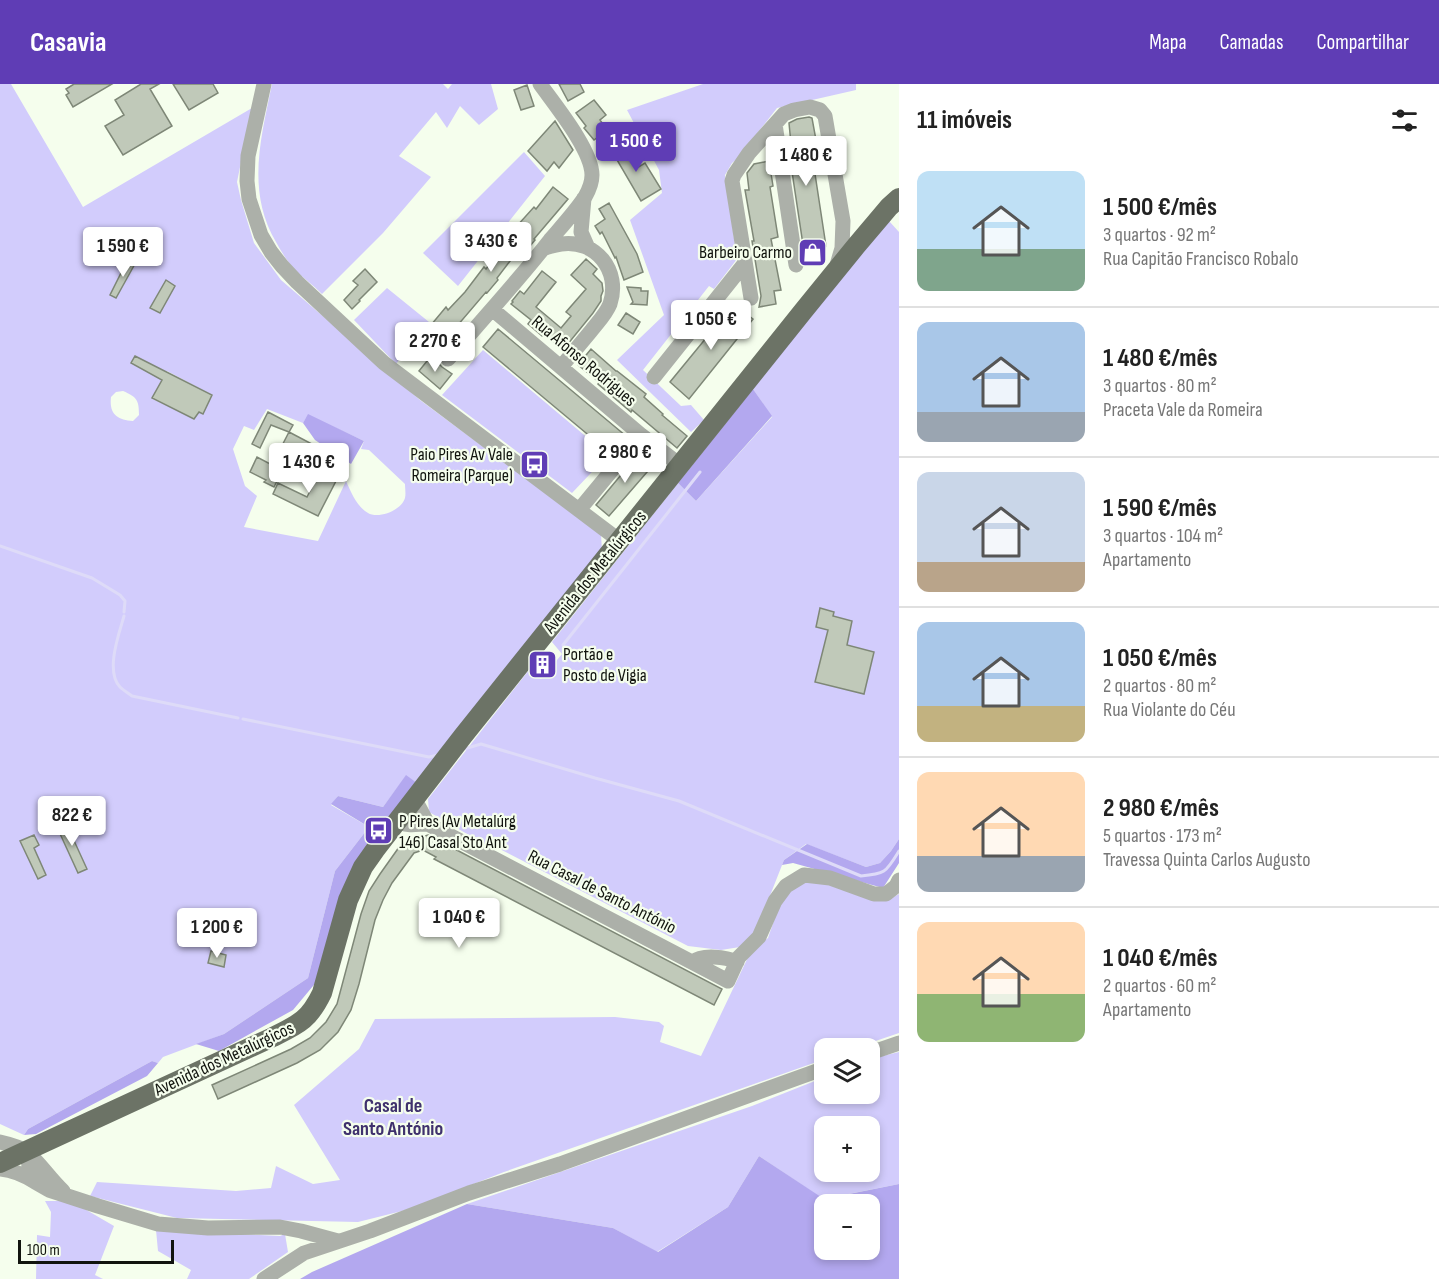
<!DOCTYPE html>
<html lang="pt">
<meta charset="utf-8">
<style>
:root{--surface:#fff;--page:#f2f2f2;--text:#222;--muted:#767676;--line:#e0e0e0;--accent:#5f3db5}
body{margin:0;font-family:"Sofia Sans Condensed",sans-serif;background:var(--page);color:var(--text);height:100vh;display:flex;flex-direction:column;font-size:22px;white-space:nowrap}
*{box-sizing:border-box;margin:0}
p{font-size:20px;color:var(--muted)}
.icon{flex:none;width:33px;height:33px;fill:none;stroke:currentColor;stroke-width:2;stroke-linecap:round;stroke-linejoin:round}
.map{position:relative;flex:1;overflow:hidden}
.panel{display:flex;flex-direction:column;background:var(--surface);width:540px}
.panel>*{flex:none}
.controls{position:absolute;left:814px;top:954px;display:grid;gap:12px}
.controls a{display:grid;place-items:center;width:66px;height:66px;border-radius:12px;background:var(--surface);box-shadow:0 3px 9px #0003;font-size:30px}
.scale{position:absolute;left:18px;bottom:15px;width:156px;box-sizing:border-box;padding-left:6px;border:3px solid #11140e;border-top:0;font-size:16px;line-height:21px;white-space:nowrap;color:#11140e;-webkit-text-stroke:4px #f5feed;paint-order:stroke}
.price{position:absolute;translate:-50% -51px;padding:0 14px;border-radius:6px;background:#fff;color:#222;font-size:20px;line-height:39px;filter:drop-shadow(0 2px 3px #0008)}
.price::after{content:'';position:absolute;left:50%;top:36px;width:18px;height:14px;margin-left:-9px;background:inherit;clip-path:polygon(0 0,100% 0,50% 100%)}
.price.selected{background:var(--accent);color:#fff}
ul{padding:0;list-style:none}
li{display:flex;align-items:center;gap:18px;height:150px;padding:0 18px}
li+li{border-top:2px solid var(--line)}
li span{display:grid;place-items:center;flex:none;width:168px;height:120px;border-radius:12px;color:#555}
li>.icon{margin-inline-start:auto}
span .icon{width:72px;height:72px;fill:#fffc;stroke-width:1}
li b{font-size:26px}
h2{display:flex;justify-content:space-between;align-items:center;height:72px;padding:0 18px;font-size:26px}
header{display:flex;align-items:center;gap:36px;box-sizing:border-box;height:84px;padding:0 30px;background:var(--accent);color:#fff}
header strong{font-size:28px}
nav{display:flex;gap:33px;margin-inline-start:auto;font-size:21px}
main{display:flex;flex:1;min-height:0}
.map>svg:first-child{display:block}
</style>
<header>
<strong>Casavia</strong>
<nav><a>Mapa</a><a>Camadas</a><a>Compartilhar</a></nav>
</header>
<main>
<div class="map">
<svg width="899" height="1195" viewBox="0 0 899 1195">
<rect width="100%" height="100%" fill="#f5feed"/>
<path fill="#d2ccfc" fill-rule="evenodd" d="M0,0h11l72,123 169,-99 -15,74 4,18 13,43 27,37 139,120 181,134 1,17 -185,232 -11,-7 -23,31 -45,-11 -7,9 38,22 -34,44 -27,107 -84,56 -61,23 -5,6 -6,-2 -124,68 -4,6 -24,-11zM167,287l45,24 -9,19 -4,-2 -5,7 -41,-20zM123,307c14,6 16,9 16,24l-6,6c-16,-1 -24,-7 -22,-24l5,-5zM267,325l36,14 5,-8 56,26 -3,8 8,1 36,34c0,4 1,10 0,14 -4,13 -27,21 -37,15 -11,-6 -17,-21 -22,-32l-28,60 -74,-14 13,-31 -12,-10 -12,-37 11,-23 10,4z
M272,0h171l5,5 4,-5h39l7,25 -19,16 -19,-19 -13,22 -11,-16 -37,44 32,21 -48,56 -61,61c-9,-9 -19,-16 -28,-25 -7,-8 -13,-18 -18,-27 -30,-51 -15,-104 -4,-158z
M703,0h153v6l-79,18 -40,51 -5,4 -7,12 12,84 -23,30 -5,-3 -66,84 38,36 10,-1 13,15 -13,12 -74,-72 47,-45 -34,-95 32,-27 -3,-23 -32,-60z
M524,68l21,24 -87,110 -35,-33z
M889,137l10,11v607l-8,12 -11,12 -14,4 -60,-23 -22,16 -31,79 -13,8 -19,3 -33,-4 -198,-102 -2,2 -59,-34 -1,-13 101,-129 12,9 21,-25 -10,-12 126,-159 18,18 76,-84 -19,-28 117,-150zM820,525l14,3 -1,4 19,5 -5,24 27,7 -10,42 -49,-12 13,-52 -12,-3z
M387,204l42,34 -33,42 -42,-44z
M483,266l125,105 -36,38 -130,-98z
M804,798h20l62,19 13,-7v139l-44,15h-30v11l-321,113 -94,37 -52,13 -181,-4 -87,-22 7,-14 139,9 35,-3 5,-22 37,18 27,-4 -46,-75 65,-56 16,-30 240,-2 44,5 5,4 -4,16 41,14 50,-105 17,-13 14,-41z
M899,968v132l-76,15 -64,-43 -31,51 -71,45 -44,-24 -146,-24 285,-98 73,-29v17h45v-35zM825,1042h45v46h-45z
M45,1117h26l43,25 -19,49 8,4h-67l1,-44 13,2 1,-25z
M156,1146l124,6 5,-2 3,18 -39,27h-62l4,-9 -33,-19z"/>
<path fill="#b3a8ef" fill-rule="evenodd" d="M753,305l19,27 -76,85 -18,-18z
M308,330l56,27 -13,23 -36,-24 -12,-17z
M406,691l11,8 -43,52 -27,49 -29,96 -25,30 -74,41 -23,-7 28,-10 84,-56 27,-107 34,-44 -38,-23 7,-8 45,11z
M899,755v24l-16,25 -90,-25 -11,2 2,-5 23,-16 59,23 14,-4 11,-12z
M152,977l6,2 -11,13 -111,58 -12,1 4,-6z
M759,1072l65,43 75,-15v95h-599l12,-7 155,-68 146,24 45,24 70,-45zM825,1120h45v46h-45z"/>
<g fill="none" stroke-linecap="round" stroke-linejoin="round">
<path stroke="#dedbf8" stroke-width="3" d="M0,462l92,32 28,17 5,6 -1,11
M124,532c-5,18 -19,55 -4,71 3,3 8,6 12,9l106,22
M563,561l137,-173
M243,635l186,38 9,-2
M464,665l17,-5 114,34 84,23 182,75c25,-2 25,-4 38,-25"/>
</g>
<path fill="#c0c9b9" stroke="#7e8777" stroke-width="1.5" d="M74,0h38l-39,23 -7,-12 3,-2 -3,-4z
M141,0h18l-9,5 22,37 -49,29 -18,-29 19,-11 -9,-15z
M173,0h40l5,9 -29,17z
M559,0h21l4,8 -16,9z
M527,1l7,21 -13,4 -7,-20z
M594,16l12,15 -6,5 7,10 -13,10 -10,-12 2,-2 -10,-13z
M809,33l3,1 4,22 -6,1 16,105 -6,10 -15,2 -17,-113 3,-1 -2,-21 8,-4z
M555,37l18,29 -14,18 -5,-6 -7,9 -19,-20z
M620,53l17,31 8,-5 16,26 -20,12 -28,-48 5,-3 -5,-9z
M769,77l4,25 -3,1 8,50 -7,2 10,51 -7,1 2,13 -17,3 2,-11 -9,-55h2l-9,-51h4l-2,-17 7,-9z
M553,103l15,12 -34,40 1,1 -10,12 -5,-4 -23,30 1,2 -11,13 -1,-1 -58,68 -14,-12 9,-10 -2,-1 25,-30 2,3 17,-18 19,-25 2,2 12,-16 3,2 11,-14 -5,-4 27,-30 2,2z
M609,119l28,51 6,18 -19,8 -8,-23 -1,1 -13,-26 -2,2 -5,-8 10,-7 -6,-10z
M128,175l8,3 -20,36 -6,-3z
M586,175l11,10 -4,5 9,9 1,8 -2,5v5l-8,12 -30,37 -19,-17 -2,3 -14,-12 3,-4 -20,-16 2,-2 -1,-1 8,-10 4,3 18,-23 14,11 -20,25 25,21 10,-12 -5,-4 20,-23 -15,-14z
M365,185l12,13 -18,18 1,1 -8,8 -8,-9 14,-15 -5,-4z
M166,196l9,6 -15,27 -10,-5z
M627,203l14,1v3h7l-1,14 -16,-1 2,-2z
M734,220l19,15 -64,80 -19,-17z
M626,229l14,9 -7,12 -15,-9z
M498,245l128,107 -16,17 -127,-106z
M591,265l25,22h1l29,23 -2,3 19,17 -1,1 25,21 -10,12 -45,-38 -1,2 -33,-28 1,-2 -21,-17z
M135,272l77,39 -9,19 -4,-2 -5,7 -42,-21 10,-18 -31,-17z
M431,272l11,11 10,7 -12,15 -21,-18z
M268,328l25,13 -4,7 -18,-7 -11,23 -8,-4z
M289,348l42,22 -7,14 -32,-17 -18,36 -10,-5 2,-2 -16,-8 7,-15 15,8z
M641,367l13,13 -45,52 -13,-11z
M320,387l17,8 -19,37 -45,-22 5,-11 29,14z
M820,524l14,4 -1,4 19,5 -5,24 27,7 -10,42 -49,-12 13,-52 -12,-3z
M65,737l22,48 -9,4 -22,-48z
M34,751l5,10 -5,3 12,27 -8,4 -18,-38z
M428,751l294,154 -8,16 -280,-146 2,-2 -13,-7 -9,3 -22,30 -9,17 -8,20 -16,64 -8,26 -13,22 -18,18 -23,13 -79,36 -6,-14 79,-36 19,-11 16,-16 11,-18 24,-90 8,-23 11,-17 22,-31z
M211,867l15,4 -2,12 -16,-4z"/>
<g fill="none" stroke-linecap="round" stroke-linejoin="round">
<path stroke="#acb0a9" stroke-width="15" d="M264,0l-16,72 -1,25 2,18 12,36 10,17 11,14 15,16 87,81 236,178
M775,40l21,141
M584,114l-3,34 7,16
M543,165c6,-3 12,-4 18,-5 35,-5 60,27 49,60 -4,10 -12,18 -19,27 -10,12 -20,24 -30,36
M751,214l-19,-117 2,-6 15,-22 35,-39 10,-4 16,-3 10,3 5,6 18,105 -1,27 -5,17
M492,225l149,126 39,30
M448,275c35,-40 70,-78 102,-119 12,-14 25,-28 35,-43 4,-7 7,-14 7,-22 0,-25 -37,-70 -52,-91
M654,293l91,-114
M579,426l62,-75
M398,737c9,6 19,3 30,3l-9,-17 -6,-6
M428,740l300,157 11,-24 20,-20 16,-36 11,-15 18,-11 26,3 44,16h12l10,-8 3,-6
M693,878c9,-8 33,-5 44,0
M870,969l29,-10
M0,1058c9,2 20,5 27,10 13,11 23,27 36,39
M26,1067l5,24 4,7 14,8 49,16 60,18 50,4 72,-1 21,4 37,10
M0,1085c13,1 24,6 35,13
M264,1195l40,-26 66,-22 99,-38 91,-29 265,-96"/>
<path stroke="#6c7366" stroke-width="20" d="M0,1079l273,-126c26,-13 36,-17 49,-44l26,-93 15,-33 12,-17 88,-114 341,-426 52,-64 33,-39 10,-9"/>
</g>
<defs>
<symbol id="shop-square" viewBox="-11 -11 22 22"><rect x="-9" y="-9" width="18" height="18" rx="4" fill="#5f3db5" stroke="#f5feed"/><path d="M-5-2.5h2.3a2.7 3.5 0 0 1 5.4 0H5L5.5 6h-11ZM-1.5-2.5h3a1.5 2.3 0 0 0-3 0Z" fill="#fff"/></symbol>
<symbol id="bus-square" viewBox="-11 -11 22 22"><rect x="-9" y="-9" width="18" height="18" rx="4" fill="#5f3db5" stroke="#f5feed"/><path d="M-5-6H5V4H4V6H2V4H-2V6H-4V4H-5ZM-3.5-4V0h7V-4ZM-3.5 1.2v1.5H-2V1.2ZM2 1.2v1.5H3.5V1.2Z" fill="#fff"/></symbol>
<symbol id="building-square" viewBox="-11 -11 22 22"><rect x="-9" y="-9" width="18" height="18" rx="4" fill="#5f3db5" stroke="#f5feed"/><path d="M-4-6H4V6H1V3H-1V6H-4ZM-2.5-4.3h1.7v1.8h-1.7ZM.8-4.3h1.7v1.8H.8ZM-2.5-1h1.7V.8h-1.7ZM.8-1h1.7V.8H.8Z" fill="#fff"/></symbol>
</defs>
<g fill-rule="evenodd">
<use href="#shop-square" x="796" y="152" width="33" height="33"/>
<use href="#bus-square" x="518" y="364" width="33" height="33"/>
<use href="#building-square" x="526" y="564" width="33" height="33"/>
<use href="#bus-square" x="362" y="730" width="33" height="33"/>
</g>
<g text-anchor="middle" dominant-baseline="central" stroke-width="4.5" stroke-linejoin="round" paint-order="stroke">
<g font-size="18" fill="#11140e" stroke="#f5feed" text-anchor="end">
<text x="792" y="168">Barbeiro Carmo</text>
<text x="513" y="370">Paio Pires Av Vale<tspan x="513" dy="21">Romeira (Parque)</tspan></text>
<text x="563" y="570" text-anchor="start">Portão e<tspan x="563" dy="21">Posto de Vigia</tspan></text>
<text x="399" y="737" text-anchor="start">P Pires (Av Metalúrg<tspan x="399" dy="21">146) Casal Sto Ant</tspan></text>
</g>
<g font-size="18" fill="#11140e" stroke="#f5feed">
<text transform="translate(584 277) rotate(40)">Rua Afonso Rodrigues</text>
<text transform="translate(595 488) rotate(-51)">Avenida dos Metalúrgicos</text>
<text transform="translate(602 808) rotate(27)">Rua Casal de Santo António</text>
<text transform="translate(224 975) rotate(-25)">Avenida dos Metalúrgicos</text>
</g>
<g font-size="20" font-weight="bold" fill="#3f316d" stroke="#f5feed">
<text x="393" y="1022">Casal de<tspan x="393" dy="23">Santo António</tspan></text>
</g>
</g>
</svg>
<div class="controls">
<a><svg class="icon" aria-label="layers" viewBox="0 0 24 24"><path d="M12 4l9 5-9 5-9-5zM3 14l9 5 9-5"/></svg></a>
<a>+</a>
<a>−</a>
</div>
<div class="scale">100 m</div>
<b class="price selected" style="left:636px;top:89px">1 500 €</b>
<b class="price" style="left:806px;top:103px">1 480 €</b>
<b class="price" style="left:491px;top:189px">3 430 €</b>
<b class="price" style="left:123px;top:194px">1 590 €</b>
<b class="price" style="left:711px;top:267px">1 050 €</b>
<b class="price" style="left:435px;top:289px">2 270 €</b>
<b class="price" style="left:625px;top:400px">2 980 €</b>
<b class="price" style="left:309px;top:410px">1 430 €</b>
<b class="price" style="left:72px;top:763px">822 €</b>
<b class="price" style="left:459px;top:865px">1 040 €</b>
<b class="price" style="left:217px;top:875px">1 200 €</b>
</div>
<section class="panel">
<h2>11 imóveis<svg class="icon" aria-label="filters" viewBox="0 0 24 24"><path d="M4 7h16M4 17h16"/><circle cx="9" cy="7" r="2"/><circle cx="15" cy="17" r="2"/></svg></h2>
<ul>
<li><span style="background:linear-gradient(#bfe0f5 65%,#7fa58c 0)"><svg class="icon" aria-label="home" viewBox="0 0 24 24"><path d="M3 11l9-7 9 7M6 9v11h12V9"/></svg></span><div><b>1 500 €/mês</b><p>3 quartos · 92 m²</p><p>Rua Capitão Francisco Robalo</p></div></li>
<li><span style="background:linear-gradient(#a9c7e8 75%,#9aa5b1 0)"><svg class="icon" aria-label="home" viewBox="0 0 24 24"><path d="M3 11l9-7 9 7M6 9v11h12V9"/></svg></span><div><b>1 480 €/mês</b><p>3 quartos · 80 m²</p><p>Praceta Vale da Romeira</p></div></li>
<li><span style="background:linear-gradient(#c9d6e8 75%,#b9a48a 0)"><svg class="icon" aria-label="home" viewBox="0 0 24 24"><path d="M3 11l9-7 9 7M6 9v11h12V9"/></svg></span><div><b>1 590 €/mês</b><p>3 quartos · 104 m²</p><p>Apartamento</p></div></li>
<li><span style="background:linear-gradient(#a9c7e8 70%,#c2b280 0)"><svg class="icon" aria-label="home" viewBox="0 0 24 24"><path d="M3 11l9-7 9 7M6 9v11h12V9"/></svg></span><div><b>1 050 €/mês</b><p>2 quartos · 80 m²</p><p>Rua Violante do Céu</p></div></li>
<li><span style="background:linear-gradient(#ffd9b3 70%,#9aa5b1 0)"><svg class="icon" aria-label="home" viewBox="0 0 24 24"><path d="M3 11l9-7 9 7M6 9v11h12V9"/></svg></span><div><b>2 980 €/mês</b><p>5 quartos · 173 m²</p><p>Travessa Quinta Carlos Augusto</p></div></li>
<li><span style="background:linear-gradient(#ffd9b3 60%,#8fb573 0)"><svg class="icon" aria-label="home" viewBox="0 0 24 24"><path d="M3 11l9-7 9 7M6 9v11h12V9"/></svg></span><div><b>1 040 €/mês</b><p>2 quartos · 60 m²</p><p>Apartamento</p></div></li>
</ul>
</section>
</main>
